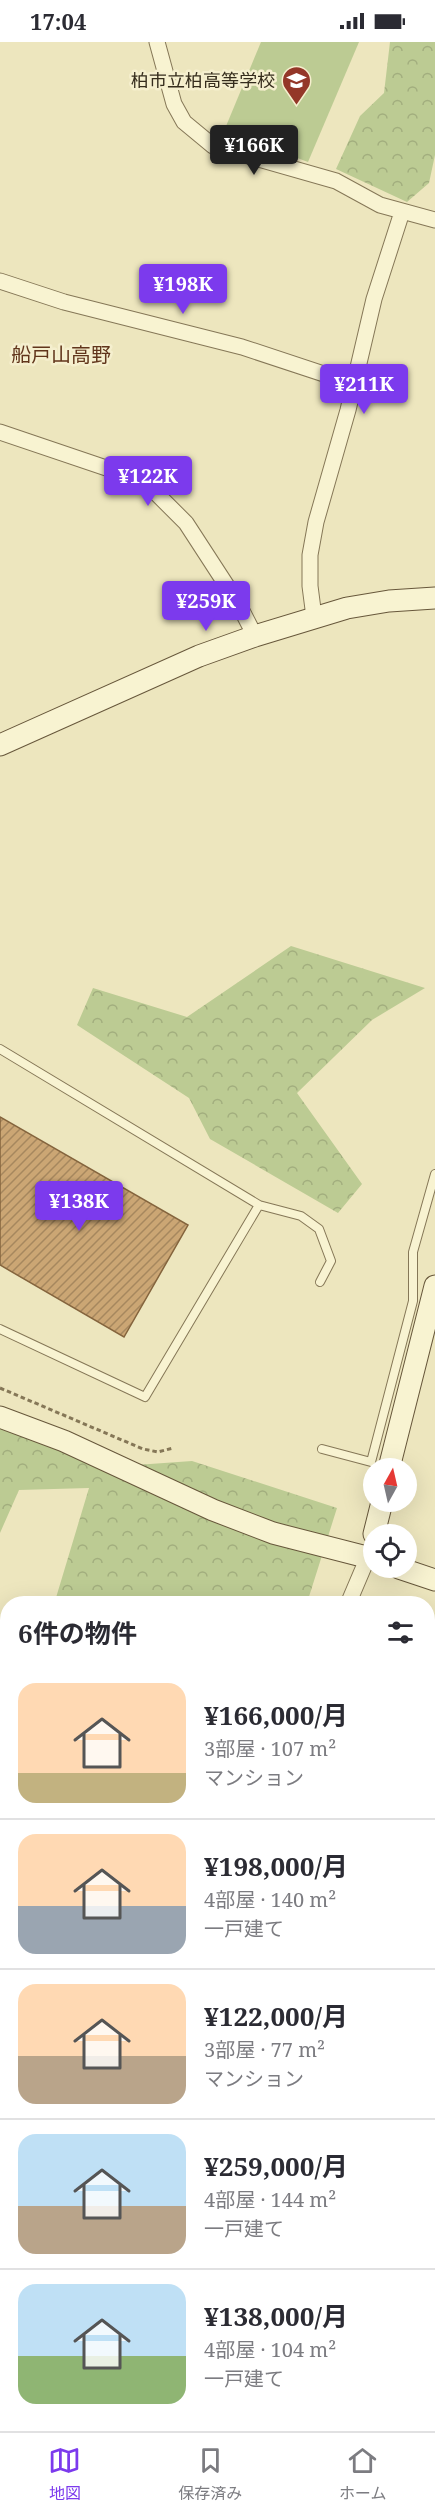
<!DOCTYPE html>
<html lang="ja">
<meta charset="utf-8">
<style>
:root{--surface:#fff;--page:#f2f2f3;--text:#2b2b33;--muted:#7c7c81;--line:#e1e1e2;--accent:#7c3aed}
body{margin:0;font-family:"Noto Serif","Noto Sans JP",serif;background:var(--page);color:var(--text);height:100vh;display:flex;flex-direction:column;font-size:22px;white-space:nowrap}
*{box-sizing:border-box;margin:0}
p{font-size:20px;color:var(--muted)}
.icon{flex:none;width:33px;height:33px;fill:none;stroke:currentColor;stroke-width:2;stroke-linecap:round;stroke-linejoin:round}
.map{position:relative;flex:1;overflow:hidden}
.drawer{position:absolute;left:0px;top:1554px;width:435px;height:836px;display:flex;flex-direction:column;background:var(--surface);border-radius:24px 24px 0 0;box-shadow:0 6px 24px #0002}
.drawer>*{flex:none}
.needle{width:39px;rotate:8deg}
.buttons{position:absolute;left:363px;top:1416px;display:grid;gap:12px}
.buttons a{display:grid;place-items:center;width:54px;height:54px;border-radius:50%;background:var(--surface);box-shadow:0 6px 24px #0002;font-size:30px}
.price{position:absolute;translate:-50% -51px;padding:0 14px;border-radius:6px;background:var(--accent);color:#fff;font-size:20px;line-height:39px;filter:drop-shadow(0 2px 3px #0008)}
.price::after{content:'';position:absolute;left:50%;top:36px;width:18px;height:14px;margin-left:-9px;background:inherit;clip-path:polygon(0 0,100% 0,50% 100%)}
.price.current{background:#222;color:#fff}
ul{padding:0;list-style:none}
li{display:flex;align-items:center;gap:18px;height:150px;padding:0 18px}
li+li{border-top:2px solid var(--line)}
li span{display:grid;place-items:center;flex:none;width:168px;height:120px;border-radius:18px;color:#555}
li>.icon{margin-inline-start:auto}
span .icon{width:72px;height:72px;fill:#fffc;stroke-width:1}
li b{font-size:26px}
h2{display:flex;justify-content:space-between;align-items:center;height:72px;padding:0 18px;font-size:26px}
.status{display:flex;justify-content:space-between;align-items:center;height:42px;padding:0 30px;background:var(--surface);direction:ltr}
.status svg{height:16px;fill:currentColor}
.menu{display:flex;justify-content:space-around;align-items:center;height:84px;border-top:2px solid var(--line);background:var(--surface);font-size:16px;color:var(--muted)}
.menu a{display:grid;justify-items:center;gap:3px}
.menu .current{color:var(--accent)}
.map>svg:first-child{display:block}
</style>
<div class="status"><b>17:04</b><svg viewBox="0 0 49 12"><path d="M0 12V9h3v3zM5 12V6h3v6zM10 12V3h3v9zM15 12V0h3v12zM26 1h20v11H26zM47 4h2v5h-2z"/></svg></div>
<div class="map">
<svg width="435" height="2389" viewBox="0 0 435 2389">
<defs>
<pattern id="forest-crowns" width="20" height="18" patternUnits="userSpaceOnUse" patternTransform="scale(1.5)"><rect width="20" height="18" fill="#bccb93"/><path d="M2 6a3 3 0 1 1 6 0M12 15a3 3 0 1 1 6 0" fill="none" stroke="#a2ae7e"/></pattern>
<pattern id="building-hatch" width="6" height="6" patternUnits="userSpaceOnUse" patternTransform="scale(1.5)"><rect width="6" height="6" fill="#cba674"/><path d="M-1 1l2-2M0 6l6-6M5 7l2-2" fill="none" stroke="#a6875e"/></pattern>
</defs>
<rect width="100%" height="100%" fill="#ede6be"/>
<path fill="#bccb93" d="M261,0h98l-51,120 -84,-31z"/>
<path fill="url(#forest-crowns)" d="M390,0h45v113l-6,28 -22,19 -71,-33 24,-53 24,-23z
M291,904l134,42 -53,32 -75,73 65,91 -24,29 -128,-74 -21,-41 -112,-73 16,-37 94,29z
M0,1374l136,49 56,-4 145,47 -30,95 -138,1 -11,-4 -3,4h-93l-7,-3 34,-113 -70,2 -19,43z
M428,1862l7,3v159l-7,-9z
M0,1907l7,1v68l-7,-1z"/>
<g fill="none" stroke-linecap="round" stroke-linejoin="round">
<path stroke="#698c89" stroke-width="5" d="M0,2082l8,2"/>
</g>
<path fill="url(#building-hatch)" stroke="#84643d" stroke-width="1.5" d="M0,1075l188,108 -64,112 -124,-72z"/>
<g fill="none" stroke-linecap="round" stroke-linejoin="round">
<defs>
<path id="lane" d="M0,1007l259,156 -114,192 -145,-68
M259,1163l42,11 18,13 12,32 -11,21
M322,1407l49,13 42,-161v-49l22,-78"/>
<path id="street" d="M157,0l17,62 10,18 29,24 123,35 44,24 55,15
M0,239l64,21 178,45 112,37
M0,390l118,40 35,18 33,33 52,80 17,33
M314,575l-4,-31v-31l6,-33 32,-112 26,-111 28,-87
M348,1562l20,-47
M75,2389l3,-7"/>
<path id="secondary" d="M0,703l199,-89 56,-20 92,-28 42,-7 46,-3
M0,1375l64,24 149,69 60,23 101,26
M389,1426l46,-182
M374,1492l8,-32
M399,1526l36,12
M428,2329l7,4
M0,2357l8,-1"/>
</defs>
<use href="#lane" stroke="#857757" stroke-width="10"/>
<use href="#street" stroke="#857757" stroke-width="17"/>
<use href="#secondary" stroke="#67573b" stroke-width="23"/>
<path stroke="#857757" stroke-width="3" stroke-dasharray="4.5 3" stroke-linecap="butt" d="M0,1346l143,61 15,3 15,-4
M0,1899l8,2"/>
<use href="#lane" stroke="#f8f3d1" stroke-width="8"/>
<use href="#street" stroke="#f8f3d1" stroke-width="15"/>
<use href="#secondary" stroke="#f8f3d1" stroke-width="21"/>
</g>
<defs>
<symbol id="school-pin" viewBox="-11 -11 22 30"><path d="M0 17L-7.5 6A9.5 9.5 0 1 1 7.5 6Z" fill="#943728" stroke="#f5efce"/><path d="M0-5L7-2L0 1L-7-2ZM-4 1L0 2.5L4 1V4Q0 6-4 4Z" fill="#fff"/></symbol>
</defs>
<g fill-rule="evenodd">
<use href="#school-pin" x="280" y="22" width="33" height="45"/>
</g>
<g text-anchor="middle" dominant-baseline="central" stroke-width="5" stroke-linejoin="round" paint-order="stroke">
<g font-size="18" fill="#352c1c" stroke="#f5efce" text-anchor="end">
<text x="275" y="38">柏市立柏高等学校</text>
</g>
<g font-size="20" fill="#61351b" stroke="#f5efce">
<text x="61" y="312">船戸山高野</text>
</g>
</g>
</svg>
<div class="buttons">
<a><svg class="needle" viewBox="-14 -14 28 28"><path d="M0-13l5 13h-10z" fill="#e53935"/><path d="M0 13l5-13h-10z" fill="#7c7c81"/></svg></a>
<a><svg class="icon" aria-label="locate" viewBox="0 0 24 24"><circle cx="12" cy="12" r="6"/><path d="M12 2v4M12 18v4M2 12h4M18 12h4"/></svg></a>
</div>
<b class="price current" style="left:254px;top:134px">¥166K</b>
<b class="price" style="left:183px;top:273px">¥198K</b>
<b class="price" style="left:364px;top:373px">¥211K</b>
<b class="price" style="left:148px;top:465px">¥122K</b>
<b class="price" style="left:206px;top:590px">¥259K</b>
<b class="price" style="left:79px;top:1190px">¥138K</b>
<section class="drawer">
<h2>6件の物件<svg class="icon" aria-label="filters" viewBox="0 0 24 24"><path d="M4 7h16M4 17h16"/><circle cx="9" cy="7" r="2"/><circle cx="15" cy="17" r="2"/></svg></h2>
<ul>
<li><span style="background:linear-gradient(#ffd9b3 75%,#c2b280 0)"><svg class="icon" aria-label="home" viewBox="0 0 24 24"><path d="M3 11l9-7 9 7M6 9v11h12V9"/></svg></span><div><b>¥166,000/月</b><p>3部屋 · 107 m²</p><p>マンション</p></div></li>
<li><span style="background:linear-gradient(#ffd9b3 60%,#9aa5b1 0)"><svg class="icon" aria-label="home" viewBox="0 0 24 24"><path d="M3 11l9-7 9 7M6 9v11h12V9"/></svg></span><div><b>¥198,000/月</b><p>4部屋 · 140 m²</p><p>一戸建て</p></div></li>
<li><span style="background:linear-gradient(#ffd9b3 60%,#b9a48a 0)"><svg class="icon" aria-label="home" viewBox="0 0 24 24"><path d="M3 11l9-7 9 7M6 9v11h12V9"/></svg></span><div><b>¥122,000/月</b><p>3部屋 · 77 m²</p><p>マンション</p></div></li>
<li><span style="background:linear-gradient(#bfe0f5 60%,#b9a48a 0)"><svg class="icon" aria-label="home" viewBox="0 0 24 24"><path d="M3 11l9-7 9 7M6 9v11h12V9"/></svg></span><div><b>¥259,000/月</b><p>4部屋 · 144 m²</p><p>一戸建て</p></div></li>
<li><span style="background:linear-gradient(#bfe0f5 60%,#8fb573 0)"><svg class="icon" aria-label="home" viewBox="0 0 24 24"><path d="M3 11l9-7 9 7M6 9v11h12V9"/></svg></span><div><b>¥138,000/月</b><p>4部屋 · 104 m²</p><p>一戸建て</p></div></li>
</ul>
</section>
</div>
<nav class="menu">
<a class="current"><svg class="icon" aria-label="map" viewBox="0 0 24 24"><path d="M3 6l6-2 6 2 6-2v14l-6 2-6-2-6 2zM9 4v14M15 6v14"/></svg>地図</a>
<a><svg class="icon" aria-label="saved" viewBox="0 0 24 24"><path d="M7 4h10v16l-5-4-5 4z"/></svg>保存済み</a>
<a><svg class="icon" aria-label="home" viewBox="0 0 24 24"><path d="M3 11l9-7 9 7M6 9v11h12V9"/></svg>ホーム</a>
</nav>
